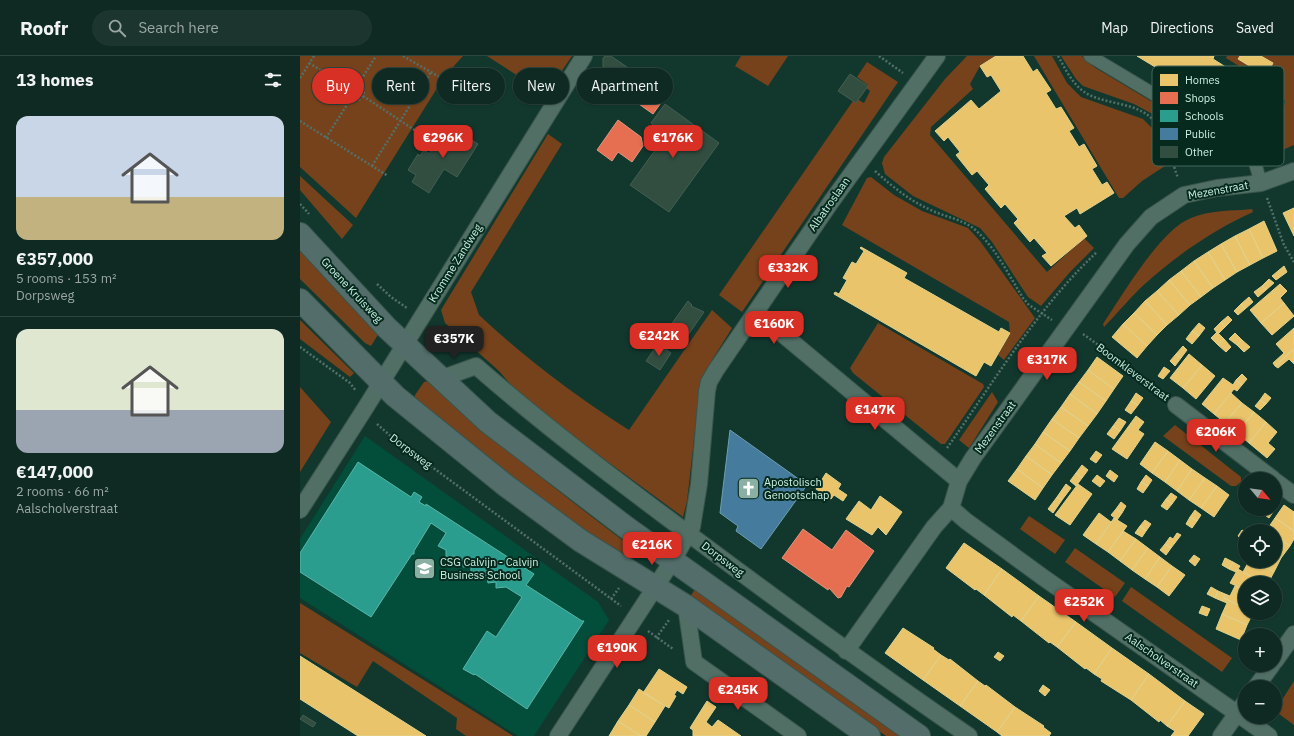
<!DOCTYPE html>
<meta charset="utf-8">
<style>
:root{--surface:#0e2a22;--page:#1c362f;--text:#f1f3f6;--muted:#9ba7a5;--line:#2e4640;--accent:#d93025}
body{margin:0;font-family:"IBM Plex Sans",sans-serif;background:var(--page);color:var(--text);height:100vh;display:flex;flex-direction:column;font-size:15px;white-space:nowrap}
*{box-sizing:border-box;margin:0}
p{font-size:13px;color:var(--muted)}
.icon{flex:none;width:22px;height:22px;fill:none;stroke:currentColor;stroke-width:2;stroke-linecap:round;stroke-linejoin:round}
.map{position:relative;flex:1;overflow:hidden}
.details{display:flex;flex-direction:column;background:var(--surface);width:300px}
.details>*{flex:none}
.hud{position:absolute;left:12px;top:12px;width:380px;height:36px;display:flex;gap:8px}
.needle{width:26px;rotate:119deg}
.fabs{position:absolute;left:938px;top:416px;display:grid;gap:8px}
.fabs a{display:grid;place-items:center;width:44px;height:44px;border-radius:50%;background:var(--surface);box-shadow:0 1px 3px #0004,0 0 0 1px var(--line);font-size:20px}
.price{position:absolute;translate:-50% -34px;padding:0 9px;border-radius:8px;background:var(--accent);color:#fff;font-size:13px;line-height:26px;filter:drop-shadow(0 1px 2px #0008)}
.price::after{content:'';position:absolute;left:50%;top:24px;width:12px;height:9px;margin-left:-6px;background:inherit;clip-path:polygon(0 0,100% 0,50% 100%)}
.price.active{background:#222;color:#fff}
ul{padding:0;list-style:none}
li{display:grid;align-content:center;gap:8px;height:212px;padding:0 16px}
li+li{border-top:1px solid var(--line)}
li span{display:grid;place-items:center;height:124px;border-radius:12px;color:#555}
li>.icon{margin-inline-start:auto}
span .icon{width:72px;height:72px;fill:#fffc;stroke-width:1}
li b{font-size:17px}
h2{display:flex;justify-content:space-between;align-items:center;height:48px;padding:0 16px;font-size:17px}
.tag{padding:0 14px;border-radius:18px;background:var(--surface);box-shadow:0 1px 3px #0004,0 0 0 1px var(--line);font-size:14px;line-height:36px}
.tag.active{background:var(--accent);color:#fff}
header{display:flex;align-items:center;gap:24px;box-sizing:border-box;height:56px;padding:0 20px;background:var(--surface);border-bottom:1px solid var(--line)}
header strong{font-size:19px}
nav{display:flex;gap:22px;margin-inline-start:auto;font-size:14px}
.search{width:280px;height:36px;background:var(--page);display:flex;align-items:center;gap:10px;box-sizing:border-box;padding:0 14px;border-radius:22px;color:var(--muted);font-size:15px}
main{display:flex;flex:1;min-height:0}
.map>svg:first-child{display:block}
</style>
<header>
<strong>Roofr</strong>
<div class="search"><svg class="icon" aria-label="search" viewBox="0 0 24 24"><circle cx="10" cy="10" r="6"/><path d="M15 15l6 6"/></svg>Search here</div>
<nav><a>Map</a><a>Directions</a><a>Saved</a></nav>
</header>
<main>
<section class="details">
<h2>13 homes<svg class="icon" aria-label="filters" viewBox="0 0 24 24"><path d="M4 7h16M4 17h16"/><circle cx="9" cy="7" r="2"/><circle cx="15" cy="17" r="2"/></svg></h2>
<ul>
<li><span style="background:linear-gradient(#c9d6e8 65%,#c2b280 0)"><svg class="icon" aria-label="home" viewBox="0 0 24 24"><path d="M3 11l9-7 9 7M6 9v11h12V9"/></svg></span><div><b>€357,000</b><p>5 rooms · 153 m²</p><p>Dorpsweg</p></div></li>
<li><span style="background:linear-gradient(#dfe7d0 65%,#9aa5b1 0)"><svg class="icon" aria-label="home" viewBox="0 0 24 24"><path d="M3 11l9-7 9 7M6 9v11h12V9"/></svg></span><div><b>€147,000</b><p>2 rooms · 66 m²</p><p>Aalscholverstraat</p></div></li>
</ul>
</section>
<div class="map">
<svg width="994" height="680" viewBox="0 0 994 680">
<rect width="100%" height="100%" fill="#12382e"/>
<path fill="#024e3a" d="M65,380l233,166 11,18 -75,116h-16l-218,-138v-59z"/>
<path fill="#76421b" d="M0,0h163l-19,21 -88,141 -56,-51z
M187,0h85l-26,38z
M441,0h47l-20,30 -33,-20z
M667,0h29l-16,10 -10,18 3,5 -42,38 -1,8 117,137 37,-34 10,10 -24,24 -29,34 -13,-9 -36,-55 -12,-14 -67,-32 -28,-22 -3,-11 2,-6 61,-78z
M734,0h18l15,27 14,14 62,22 10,10 15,35 -26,17 -19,17h-4z
M761,0h21l12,11 70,42 -6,8 -24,-13 -51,-18 -7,-7z
M927,0h67v89l-14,6 -3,-3 8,-47 -4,-9 -55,-34z
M567,6l31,20 -156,230 -23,-17 136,-197 9,5 6,-12 -5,-4 3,-2 -11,-8z
M248,78l14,10 -91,148 8,23c46,43 96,81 150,115l83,-120 20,18 -31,50 -14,123 -4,16 -158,-116 -26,-30 -54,-48 -4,-13z
M0,120l53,49 -11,14 -42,-49z
M571,121l23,18 28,16 46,17 12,13 55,77 -31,42 -6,-5 12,-22 -1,-11 -167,-97 25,-47z
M952,153l1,3c-38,17 -76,43 -107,71 -15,13 -28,30 -42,44l-1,-3c19,-28 57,-94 88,-106 18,-8 41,-7 61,-9z
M0,194l79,83 -8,13 -6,-3 -65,-64z
M0,264l54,53 -4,4 -50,-38z
M578,267l105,61 1,3 -39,57h-4l-88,-71 -3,-5z
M129,325c65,61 135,115 205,168l-7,10c-74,-49 -143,-103 -212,-159v-5l9,-13z
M0,331l31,35 -31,50z
M692,336l6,10 -29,46 -10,-8z
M875,369l66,52v5l-5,4h-5l-68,-50z
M729,460l36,24 -10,14 -35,-25z
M775,492l50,35 -10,14 -50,-35z
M831,531l101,71 -10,14 -100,-71z
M395,533l205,147h-14l-196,-139z
M0,547l196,122 17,11h-47l-10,-7 1,-11 -84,-57 -16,26 -57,-34z
M994,625v44l-19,-14z"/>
<path fill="#e9c46a" stroke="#e0d28e" d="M696,0h27l10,16 4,-3 14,21 -5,3 10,16 5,-2 13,21 -5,3 10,16 5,-3 13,22 -5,3 10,16 5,-3 7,11 -34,21 -3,-6 -13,8 11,12 4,-3 8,11 -36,30 -9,-10 5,-3 -13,-15 -4,4 -16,-19 4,-4 -13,-15 -4,4 -16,-19 4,-4 -12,-14 -5,4 -16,-20 4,-3 -12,-15 -4,4 -9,-10 36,-31 8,9 22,-18 -10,-16 -4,2 -7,-11z
M837,0h77l-1,3 59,37 -21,34 -60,-37 -8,-4 -1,3 -9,-5 2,-3 -8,-4 3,-4z
M940,0h21l12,7 -7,13 -28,-17z
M994,152v28l-11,-23z
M964,165l13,30 -14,7 -14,-29z
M949,173l14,29 -13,7 -15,-29z
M935,180l15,29 -13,7 -16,-28z
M921,188l16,28 -12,8 -17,-28z
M561,191l46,26 -3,5 95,54 2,-4 9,5 -19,33 -7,-4 -8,14 -142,-82 1,-2 4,2 8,-14 -4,-2 9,-16 4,2 8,-13 -4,-3z
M908,196l17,28 -12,8 -19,-27z
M894,205l19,27 -12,9 -20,-26z
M984,210l3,6 -11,8 -4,-4z
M881,215l20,26 -11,8 -21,-25z
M969,223l5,4 -8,7 -4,-4z
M869,224l21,25 -11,10 -22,-24z
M980,228l7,7 -7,7 4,5 -23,20 -11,-13z
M962,230l4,4 -8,7 -4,-5z
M857,235l22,24 -12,10 -22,-24z
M949,241l4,5 -8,7 -4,-5z
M845,245l22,24 -10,10 -23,-22z
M984,247l10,13 -22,19 -11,-12z
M941,248l4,5 -7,6 -4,-4z
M834,257l23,22 -10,11 -24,-22z
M928,260l4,4 -7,7 -4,-5z
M921,266l4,5 -7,7 -4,-5z
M899,267l6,5 -6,8 -7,-5z
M823,268l24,22 -10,12 -25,-21z
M994,272v21l-19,17 -2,-3 11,-10 -8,-9z
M892,275l7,5 -7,8 -6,-5z
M917,276l7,7 -6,6 -7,-7z
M935,277l7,7 -5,5 -8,-6z
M924,283l7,8 -5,5 -8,-7z
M942,284l8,7 -6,5 -7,-7z
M883,290l4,4 -6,8 -5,-4z
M994,293v15l-5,-5 -11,9 -3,-2z
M876,298l5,4 -6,8 -5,-5z
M889,298l13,11 -19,23 -13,-10z
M797,301l26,19 -9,13 -26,-19z
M902,309l13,11 -19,23 -13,-11z
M864,311l6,4 -7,8 -5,-3z
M788,314l26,19 -8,12 -27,-19z
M942,318l5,5 -5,6 -6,-5z
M923,322l10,7 3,-5 6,5 -5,6 -3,-2 -20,25 -12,-10z
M779,326l27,19 -9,13 -27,-20z
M836,337l7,5 -5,7 -7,-4z
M931,337l11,10 -17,20 -11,-9z
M965,337l6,5 -5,6 -6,-4z
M770,338l27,20 -9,12 -27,-19z
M960,344l6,4 -6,6 -5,-4z
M831,345l7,4 -7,9 -6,-4z
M942,347l12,9 -17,21 -12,-10z
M761,351l27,19 -9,12 -27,-19z
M954,356l12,10 -17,21 -12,-10z
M836,360l8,6 -6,8 6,4 -17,25 -15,-10z
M819,362l7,4 -6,9 -7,-5z
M752,363l27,19 -9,13 -27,-19z
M966,366l11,10 -9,11 7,6 -8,9 -18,-15z
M813,370l7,5 -6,8 -7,-5z
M743,376l27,19 -9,12 -26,-19z
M855,386l13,9 -16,22 -12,-9z
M735,388l26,19 -9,12 -26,-19z
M796,395l6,4 -6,8 -6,-4z
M868,395l12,9 -15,22 -13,-9z
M726,400l26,19 -9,13 -26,-19z
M880,404l12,9 -15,22 -12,-9z
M782,409l6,5 -6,8 -6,-5z
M717,413l26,19 -8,12 -27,-19z
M892,413l13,9 -16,22 -12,-9z
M810,414l8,6 -4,6 -8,-6z
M526,417l15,11 -3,5 9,6 -4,6 -9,-6 -3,4 -15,-10z
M776,417l6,5 -6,8 -6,-5z
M797,419l8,6 -5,6 -8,-6z
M846,419l6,5 -4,6 -7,-4z
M905,422l12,8 -16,22 -12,-8z
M841,426l7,4 -5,7 -6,-4z
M766,428l5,4 -9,12 -5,-3z
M778,428l14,10 -22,31 -15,-10z
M917,430l12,9 -15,22 -13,-9z
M871,437l6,4 -5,7 -6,-5z
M580,440l22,16 -16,23 -8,-8 -6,8 -26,-16 13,-18 12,9z
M757,441l5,3 -9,13 -5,-4z
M866,443l6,5 -5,6 -6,-4z
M821,446l5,4 -4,7 -6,-4z
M984,449l10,7v19l-19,-13z
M816,453l6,4 -5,7 -6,-5z
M965,453l8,3 -4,6 -7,-5z
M895,454l6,5 -4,6 -7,-4z
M799,457l12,9 -15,22 -13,-9z
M890,461l7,4 -5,7 -6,-4z
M814,462l13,8 -19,26 -12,-8z
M975,462l19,13v8l-4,7 -15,-10v-5h-9z
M845,464l6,4 -5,7 -6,-5z
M840,470l6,5 -4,6 -7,-4z
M942,474l3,2v9l-7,-5z
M823,475l13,8 -16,22 -12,-9z
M877,477l4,2 -10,13 -6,-4 5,-7 3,2z
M975,480l15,10 -9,12 -6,-3z
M836,483l12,9 -16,22 -12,-9z
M664,487l38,26 -18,26 -8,-6 -1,1 -29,-22z
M865,488l6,4 -5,7 -6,-5z
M848,492l12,9 -15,22 -13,-9z
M894,499l6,4 -5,7 -6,-5z
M975,499l6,3 -7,14 -19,-11h20z
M860,501l12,9 -15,21 -12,-8z
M925,502l8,4 -4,7 -7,-4z
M949,505h6l19,11 -6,11h-4l-21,-11z
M933,506l7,4 -4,6 -7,-3z
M872,510l13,9 -16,21 -12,-9z
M702,513l37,27 -18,25 -8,-6 -1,2 -28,-22z
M938,513l5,3 21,11h-19v7l-15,-7z
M935,530l10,4v18l-21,-10 1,-4 5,2z
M911,531l7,4 -3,7 -8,-4z
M918,535l7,3 -3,7 -7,-3z
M739,540l37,26 -19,25 -7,-5 -1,1 -28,-22z
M924,542l21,10v5h8l-6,12 -25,-11 5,-11 -5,-2z
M902,550l8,3 -3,7 -8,-3z
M922,558l25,11 -6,15 -25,-11z
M776,566l36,26 -18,26 -8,-6 -1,1 -28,-22z
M603,572l31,20 -1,1 8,6 -18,25 -38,-27z
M812,592l37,26 -18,26 -30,-19 1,-2 -8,-5z
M698,596l6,4 -4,5 -6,-4z
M641,599l8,5 1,-1 28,22 -18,25 -37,-26z
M0,600l126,80h-68l-58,-37z
M359,613l28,18 -4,7 -6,-4 -3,5 2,1 -7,12 -26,-15z
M849,618l36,27 -18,25 -7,-6 -1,2 -28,-22z
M678,625l7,5 1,-1 29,22 -18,25 -37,-26z
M743,629l7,5 -5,6 -6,-5z
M339,633l26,17 -10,16 -26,-17z
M407,645l9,6 -10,15 6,5 6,-7 23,16h-48v-6l-3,-2z
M885,645l19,13 -16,22h-17l4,-5 -8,-5z
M329,649l26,17 -9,14h-5l-23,-15z
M715,651l29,19 -1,1 8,6 -2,3h-47l-5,-4z
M318,665l23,15h-32z"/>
<path fill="#e76f51" stroke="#df967c" d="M339,26l24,18 -10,14 -24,-17z
M318,64l23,17 2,9 -11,16 -14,-10 -6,9 -15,-11z
M503,473l29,21 14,-20 28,21 -25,36 -2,-1 -6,11 -3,1 -9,-10 -1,2 -46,-32z"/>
<path fill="#2a9d8f" stroke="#5ab6a8" d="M58,406l53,35 3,-5 8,5 -3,5 7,4v-2l108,70 -8,11 56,36h2l-57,88 -52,-35 -1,1 -11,-6 24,-38 9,6 26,-40 -16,-10 -10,1v-6l-8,1 -1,-6 -8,1v-7l-8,1v-6l-8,1v-6l-8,1v-6l-9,1v-7l-8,-4 8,-13 -15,-10 -17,28v3h-2l-41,63 -71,-45v-19z"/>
<path fill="#457b9d" stroke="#6d9eb2" d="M430,374l77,55 -46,64 -25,-18 2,-5 -18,-13z"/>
<path fill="#324e41" stroke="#445e52" d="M305,0h6l26,18 -12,15 -25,-18 3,-4v-9z
M550,18l18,12 -12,17 -18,-12z
M365,48l54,39 -50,69 -39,-27 31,-43 -8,-6 5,-7 -7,-6z
M148,69l5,3 1,-1 3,1 -1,2 22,14 -21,33 -13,-8 -15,24 -17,-11 4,-7 -8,-5 10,-16 2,2 3,-5h3l3,3z
M388,245l4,4 -1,1 13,6 -25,36 -16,-12z
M358,288l13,9 -11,17 -14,-9z
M3,659l13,8 -3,4 -13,-8z"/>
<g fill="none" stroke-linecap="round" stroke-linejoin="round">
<defs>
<path id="pedestrian" d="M790,0l162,97 9,30"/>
<path id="minor" d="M456,256l203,169
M140,323l36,-13c73,64 151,122 229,180 87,65 175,129 264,190
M876,349l97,74
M975,425l19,14
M651,452l15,13 78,57 225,158
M0,454l66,-103 218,-351
M386,550l8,56 104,74
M546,595l88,-124 17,-19 8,-27 14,-23 154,-214 24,-27 33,-22 33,-7 44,-5 33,-12
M975,605l19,-27
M956,631l16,-22
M258,680l115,-176 19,-33 7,-43 8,-93 2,-9 7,-12 115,-168 106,-146
M921,680l24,-34"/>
<path id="primary" d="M0,178l86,93 102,95 139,106 292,208
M0,244l95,96 110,89 76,56 105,65 183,130"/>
</defs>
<use href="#pedestrian" stroke="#39554c" stroke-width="14"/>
<use href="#minor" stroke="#39554c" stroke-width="18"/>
<use href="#primary" stroke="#39554c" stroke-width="24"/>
<path stroke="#537068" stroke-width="2.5" stroke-dasharray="2 2" stroke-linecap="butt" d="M103,0l47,27
M579,0l24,17
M758,0c7,12 13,26 25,35 20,15 54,9 72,31 12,14 16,38 23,56
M9,7l38,23
M0,22l14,-22
M44 35a10 10 0 1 1 20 0a10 10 0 1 1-20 0Z
M59,27l17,-27
M63,40l53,35
M0,65l88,55
M26,82l24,-38
M72,110l59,-94
M575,115c19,17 35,30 58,40 13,6 28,8 40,17 22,18 35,46 50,70l6,7 23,15
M967,142l17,47 10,17
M0,148l9,10
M77,228l14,13 16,11
M136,272l25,24
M783,278l43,31 38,30
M0,291l50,36 6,8
M77,368l17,15 227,167
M647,392c46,-65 92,-142 150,-196
M311,543l8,-11
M348,575l25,18
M356,582l13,-18"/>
<use href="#pedestrian" stroke="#516f65" stroke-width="12"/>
<use href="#minor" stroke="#516f65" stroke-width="16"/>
<use href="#primary" stroke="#536e6a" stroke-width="22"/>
</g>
<defs>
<symbol id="church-square" viewBox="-11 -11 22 22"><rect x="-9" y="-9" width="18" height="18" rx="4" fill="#8ab0a3" stroke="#072a1f"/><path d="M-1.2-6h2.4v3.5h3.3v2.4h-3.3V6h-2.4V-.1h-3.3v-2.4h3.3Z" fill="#fff"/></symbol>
<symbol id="school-square" viewBox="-11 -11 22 22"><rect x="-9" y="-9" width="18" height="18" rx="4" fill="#8ab0a3" stroke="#072a1f"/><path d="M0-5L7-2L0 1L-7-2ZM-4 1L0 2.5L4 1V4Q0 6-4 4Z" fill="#fff"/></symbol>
</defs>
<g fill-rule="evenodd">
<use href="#church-square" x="436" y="420" width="25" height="25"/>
<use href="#school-square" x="112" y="500" width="25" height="25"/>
</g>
<g text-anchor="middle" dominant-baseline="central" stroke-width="4" stroke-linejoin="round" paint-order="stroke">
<g font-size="11" fill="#cbf1e2" stroke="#072a1f">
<text transform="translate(918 134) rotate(-10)">Mezenstraat</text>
<text transform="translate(529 148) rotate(-55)">Albatroslaan</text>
<text transform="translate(155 207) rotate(-58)">Kromme Zandweg</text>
<text transform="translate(52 234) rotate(47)">Groene Kruisweg</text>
<text transform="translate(833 316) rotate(37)">Boomkleverstraat</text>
<text transform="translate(695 371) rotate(-54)">Mezenstraat</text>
<text transform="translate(111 395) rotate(37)">Dorpsweg</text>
<text transform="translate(423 503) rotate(37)">Dorpsweg</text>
<text transform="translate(862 604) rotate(35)">Aalscholverstraat</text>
</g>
<g font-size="11" fill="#cbf1e2" stroke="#072a1f" text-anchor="start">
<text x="464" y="426">Apostolisch<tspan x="464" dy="13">Genootschap</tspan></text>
<text x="140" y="506">CSG Calvijn - Calvijn<tspan x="140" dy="13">Business School</tspan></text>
</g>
</g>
<rect x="852" y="10" width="132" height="100" rx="6" fill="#072a1f" stroke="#42665a" stroke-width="1"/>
<rect x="860" y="18" width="18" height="12" fill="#e9c46a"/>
<rect x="860" y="36" width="18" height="12" fill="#e76f51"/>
<rect x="860" y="54" width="18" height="12" fill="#2a9d8f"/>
<rect x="860" y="72" width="18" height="12" fill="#457b9d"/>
<rect x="860" y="90" width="18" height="12" fill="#324e41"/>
<g font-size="11" fill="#cbf1e2">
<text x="885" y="28">Homes</text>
<text x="885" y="46">Shops</text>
<text x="885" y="64">Schools</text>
<text x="885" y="82">Public</text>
<text x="885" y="100">Other</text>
</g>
</svg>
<div class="fabs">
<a><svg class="needle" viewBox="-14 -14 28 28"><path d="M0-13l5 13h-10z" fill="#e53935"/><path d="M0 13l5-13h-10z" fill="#9ba7a5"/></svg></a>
<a><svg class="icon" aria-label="locate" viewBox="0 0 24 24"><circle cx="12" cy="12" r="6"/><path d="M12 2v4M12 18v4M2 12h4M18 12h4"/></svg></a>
<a><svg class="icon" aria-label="layers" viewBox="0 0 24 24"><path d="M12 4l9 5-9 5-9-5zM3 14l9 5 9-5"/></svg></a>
<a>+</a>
<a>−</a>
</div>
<b class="price" style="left:143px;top:103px">€296K</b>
<b class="price" style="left:373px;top:103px">€176K</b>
<b class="price" style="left:488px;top:233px">€332K</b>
<b class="price" style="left:474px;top:289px">€160K</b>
<b class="price" style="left:359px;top:301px">€242K</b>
<b class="price active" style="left:154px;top:304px">€357K</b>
<b class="price" style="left:747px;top:325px">€317K</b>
<b class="price" style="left:575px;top:375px">€147K</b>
<b class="price" style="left:916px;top:397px">€206K</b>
<b class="price" style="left:352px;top:510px">€216K</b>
<b class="price" style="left:784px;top:567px">€252K</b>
<b class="price" style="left:317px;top:613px">€190K</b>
<b class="price" style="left:438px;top:655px">€245K</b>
<div class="hud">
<a class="tag active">Buy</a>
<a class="tag">Rent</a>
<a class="tag">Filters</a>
<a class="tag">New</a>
<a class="tag">Apartment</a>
</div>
</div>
</main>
